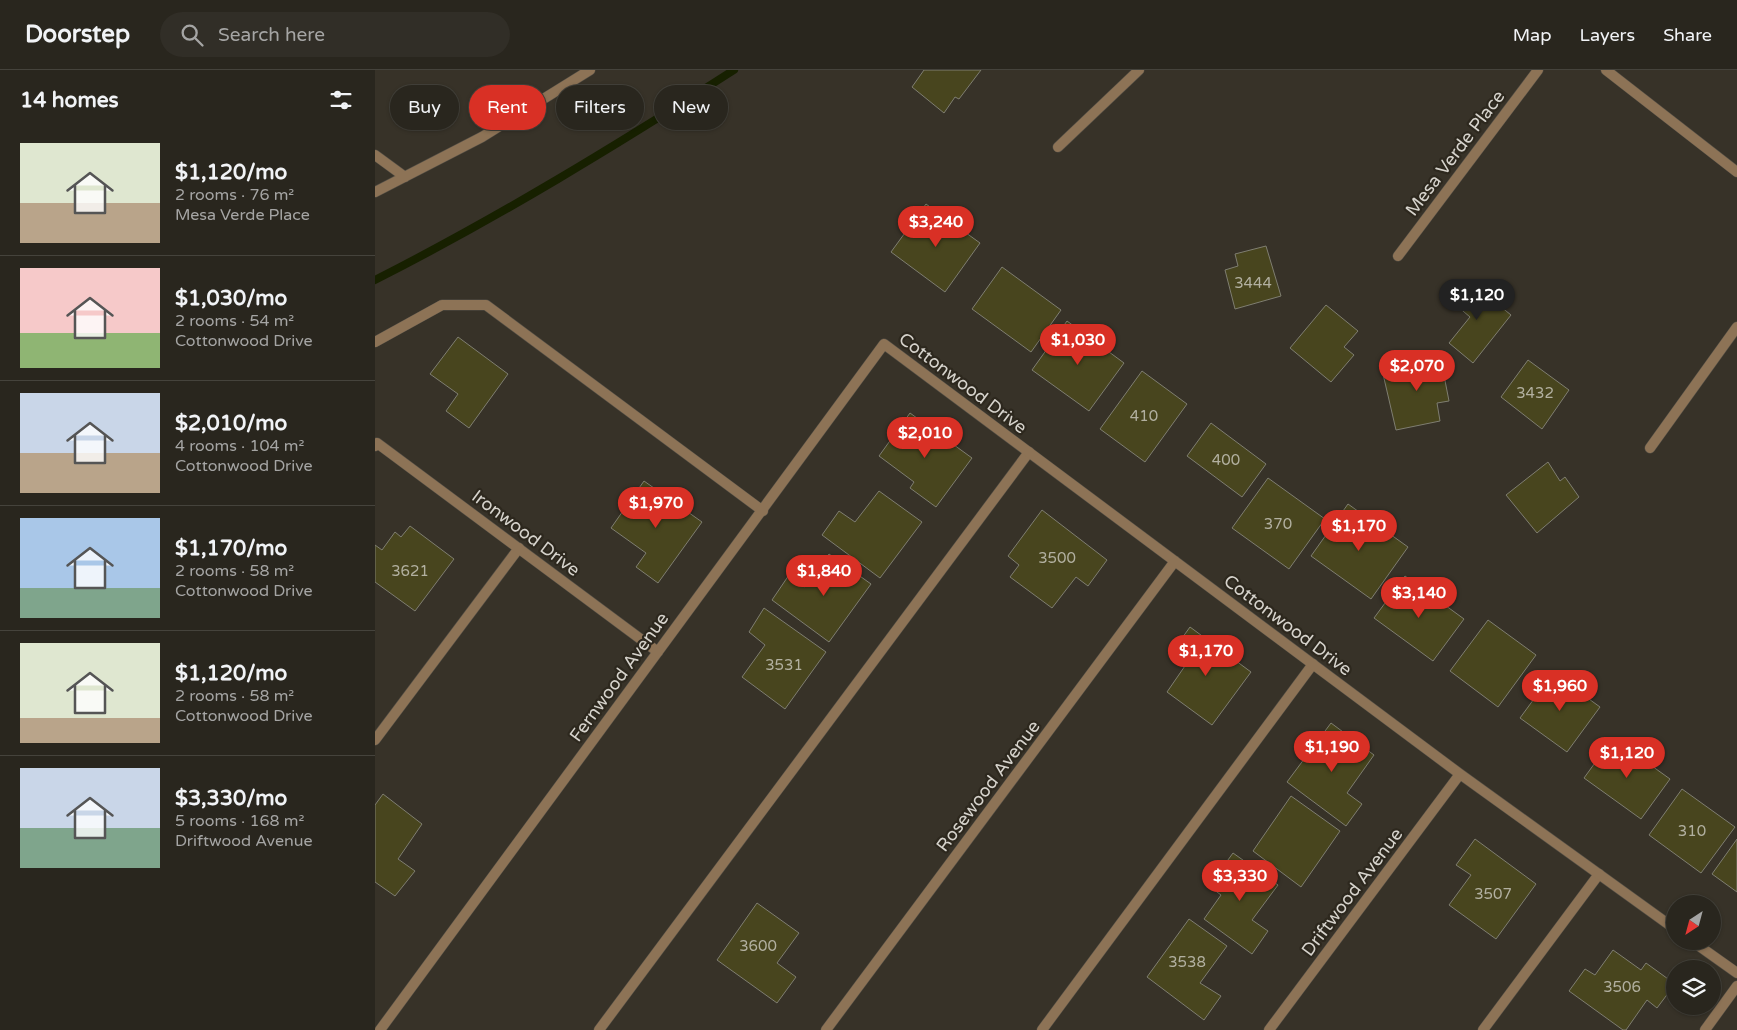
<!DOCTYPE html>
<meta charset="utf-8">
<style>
:root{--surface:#29261e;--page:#312e27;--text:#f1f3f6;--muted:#a5a5a4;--line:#45433c;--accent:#d93025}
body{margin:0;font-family:"Varela Round",sans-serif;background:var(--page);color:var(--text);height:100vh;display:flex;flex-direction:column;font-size:19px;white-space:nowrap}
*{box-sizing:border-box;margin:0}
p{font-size:16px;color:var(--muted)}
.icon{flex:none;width:28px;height:28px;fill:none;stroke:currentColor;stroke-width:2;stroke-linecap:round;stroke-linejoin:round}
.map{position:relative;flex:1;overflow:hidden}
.panel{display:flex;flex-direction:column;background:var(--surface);width:375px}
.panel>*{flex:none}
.guide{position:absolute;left:15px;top:15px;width:475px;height:45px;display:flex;gap:10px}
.needle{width:32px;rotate:216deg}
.controls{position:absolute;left:1291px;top:825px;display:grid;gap:10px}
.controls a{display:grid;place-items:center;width:55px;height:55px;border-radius:50%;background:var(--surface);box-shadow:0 1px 4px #0004,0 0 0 1px var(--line);font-size:25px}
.price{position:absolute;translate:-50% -42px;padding:0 11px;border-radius:18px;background:var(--accent);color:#fff;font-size:16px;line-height:32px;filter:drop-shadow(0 1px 2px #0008)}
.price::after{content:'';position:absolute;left:50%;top:30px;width:15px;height:11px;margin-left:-8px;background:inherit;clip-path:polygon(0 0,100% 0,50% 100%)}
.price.selected{background:#222;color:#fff}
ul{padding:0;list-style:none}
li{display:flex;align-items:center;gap:15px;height:125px;padding:0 20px}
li+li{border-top:1px solid var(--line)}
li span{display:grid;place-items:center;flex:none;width:140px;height:100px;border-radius:0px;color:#555}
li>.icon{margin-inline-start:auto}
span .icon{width:60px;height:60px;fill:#fffc;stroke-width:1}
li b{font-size:21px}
h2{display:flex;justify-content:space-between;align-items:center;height:60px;padding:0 20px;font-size:21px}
.pill{padding:0 18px;border-radius:22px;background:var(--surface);box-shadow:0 1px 4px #0004,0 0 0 1px var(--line);font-size:18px;line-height:45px}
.pill.selected{background:var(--accent);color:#fff}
header{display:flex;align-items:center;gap:30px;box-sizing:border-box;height:70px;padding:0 25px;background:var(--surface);border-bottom:1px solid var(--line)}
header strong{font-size:24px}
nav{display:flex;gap:28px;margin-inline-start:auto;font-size:18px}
.search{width:350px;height:45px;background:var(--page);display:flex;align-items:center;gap:12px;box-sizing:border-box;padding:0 18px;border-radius:28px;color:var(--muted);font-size:19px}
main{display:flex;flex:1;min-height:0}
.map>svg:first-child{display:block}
</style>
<header>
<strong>Doorstep</strong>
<div class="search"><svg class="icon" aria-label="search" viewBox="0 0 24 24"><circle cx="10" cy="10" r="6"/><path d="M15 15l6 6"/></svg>Search here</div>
<nav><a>Map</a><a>Layers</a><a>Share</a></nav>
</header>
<main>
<section class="panel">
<h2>14 homes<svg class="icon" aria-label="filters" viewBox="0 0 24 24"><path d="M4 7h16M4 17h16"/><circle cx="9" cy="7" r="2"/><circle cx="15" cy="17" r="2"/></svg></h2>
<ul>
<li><span style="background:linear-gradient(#dfe7d0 60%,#b9a48a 0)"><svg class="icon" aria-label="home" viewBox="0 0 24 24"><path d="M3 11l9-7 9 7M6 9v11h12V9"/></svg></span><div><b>$1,120/mo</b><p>2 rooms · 76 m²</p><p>Mesa Verde Place</p></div></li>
<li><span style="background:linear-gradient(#f6c9c9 65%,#8fb573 0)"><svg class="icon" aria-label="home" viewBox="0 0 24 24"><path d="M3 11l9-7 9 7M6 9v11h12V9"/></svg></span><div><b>$1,030/mo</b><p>2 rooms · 54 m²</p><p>Cottonwood Drive</p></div></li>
<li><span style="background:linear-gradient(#c9d6e8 60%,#b9a48a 0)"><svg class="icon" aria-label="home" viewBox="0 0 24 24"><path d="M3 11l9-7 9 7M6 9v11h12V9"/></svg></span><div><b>$2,010/mo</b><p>4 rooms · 104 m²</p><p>Cottonwood Drive</p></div></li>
<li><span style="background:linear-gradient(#a9c7e8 70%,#7fa58c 0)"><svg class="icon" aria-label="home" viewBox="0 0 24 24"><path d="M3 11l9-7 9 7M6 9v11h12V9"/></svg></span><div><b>$1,170/mo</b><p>2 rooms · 58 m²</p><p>Cottonwood Drive</p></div></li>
<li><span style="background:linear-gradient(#dfe7d0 75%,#b9a48a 0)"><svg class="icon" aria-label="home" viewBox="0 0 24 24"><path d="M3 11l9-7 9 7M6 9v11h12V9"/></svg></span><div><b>$1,120/mo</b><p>2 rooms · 58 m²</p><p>Cottonwood Drive</p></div></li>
<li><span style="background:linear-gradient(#c9d6e8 60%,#7fa58c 0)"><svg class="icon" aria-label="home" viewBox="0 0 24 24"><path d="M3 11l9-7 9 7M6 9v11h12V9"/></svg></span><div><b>$3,330/mo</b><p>5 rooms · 168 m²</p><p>Driftwood Avenue</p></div></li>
</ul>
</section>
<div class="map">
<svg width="1362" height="960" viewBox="0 0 1362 960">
<rect width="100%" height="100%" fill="#373228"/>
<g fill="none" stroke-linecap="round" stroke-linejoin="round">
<path stroke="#172000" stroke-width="8" d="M0,210c124,-63 242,-135 359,-210"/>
</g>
<path fill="#48451e" stroke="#7f7e71" d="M549,0h57l-22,29 -4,-2 -11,16 -32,-26z
M551,134l54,39 -35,49 -54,-40z
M891,176l15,50 -46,13 -10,-39 13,-4 -3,-12z
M627,197l59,43 -30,42 -59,-43z
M1093,210l43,35 -38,48 -24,-20 21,-26 -20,-17z
M951,235l32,26 -14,16 10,8 -23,27 -41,-34z
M692,251l57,42 -35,48 -57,-41z
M83,267l50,37 -39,54 -23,-17 12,-17 -28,-20z
M1065,285l9,46 -12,2 3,18 -44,9 -13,-56 18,-4 -2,-8z
M1153,290l41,30 -27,39 -41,-32z
M767,301l45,33 -42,58 -45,-33z
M535,343l62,45 -36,49 -26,-19 4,-6 -35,-26z
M836,353l55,41 -24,33 -55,-41z
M1173,392l12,19 5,-4 14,20 -42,36 -31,-38z
M893,408l57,41 -36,50 -57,-41z
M269,411l58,41 -44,61 -22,-16 10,-14 -35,-25z
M504,421l43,31 -42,56 -58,-43 17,-24 16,11z
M973,434l60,43 -37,52 -60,-43z
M667,440l65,50 -19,26 -12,-9 -24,31 -42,-31 9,-12 -11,-9z
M35,456l44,33 -39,52 -40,-29v-37l7,5 13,-18 6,5z
M454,484l42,30 -42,58 -57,-42 17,-25 16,12z
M1030,506l59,43 -31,42 -59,-43z
M389,538l62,44 -41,57 -43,-32 23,-32 -16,-13z
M1113,550l48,35 -38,52 -48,-36z
M815,557l61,45 -39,53 -45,-33 20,-29 -15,-11z
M1178,603l47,34 -33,45 -47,-34z
M956,653l43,32 -27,38 15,11 -16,22 -59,-44z
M1238,668l57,41 -29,40 -57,-41z
M1307,719l53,38 -34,46 -52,-38z
M8,724l39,30 -24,35 17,12 -20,25 -20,-14v-77z
M916,726l49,35 -39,56 -48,-36z
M1100,769l61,45 -40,55 -47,-34 22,-30 -15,-10z
M1362,769v53l-25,-18z
M858,783l45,32 -26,35 16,11 -16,23 -48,-35 17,-24 -12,-9z
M382,833l42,30 -22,30 19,14 -19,26 -60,-43z
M814,849l38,27 -27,37 21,13 -17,24 -57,-43z
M1238,880l28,20 5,-7 29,21 -18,24 -10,-8 -21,30h-3l-54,-39 16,-22 10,6z"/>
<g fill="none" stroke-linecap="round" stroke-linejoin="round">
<defs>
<path id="lane" d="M0,85l30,22
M0,122l107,-55 108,-67
M0,272l67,-37h44l277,206
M0,670l144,-192
M224,960l430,-578
M667,960l271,-366
M1108,960l116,-156"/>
<path id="street" d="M1231,0l131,102
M683,77l81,-77
M1023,186l140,-186
M0,376l2,-3 281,209
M1275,378l87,-121
M1317,871l45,32
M5,960l504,-686 576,430 215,155
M451,960l349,-469
M894,960l191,-256
M1330,960l32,-44"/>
</defs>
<use href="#lane" stroke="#544f46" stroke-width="11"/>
<use href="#street" stroke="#544f46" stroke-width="11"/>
<use href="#lane" stroke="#8d7356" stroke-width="10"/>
<use href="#street" stroke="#8d7356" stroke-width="10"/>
</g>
<g text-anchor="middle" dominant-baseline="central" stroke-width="4.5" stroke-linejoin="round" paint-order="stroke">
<g font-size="15" fill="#b2b0a0">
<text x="878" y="213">3444</text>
<text x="1160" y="323">3432</text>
<text x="769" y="346">410</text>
<text x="851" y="390">400</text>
<text x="903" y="454">370</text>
<text x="682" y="488">3500</text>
<text x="35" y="501">3621</text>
<text x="409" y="595">3531</text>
<text x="1317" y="761">310</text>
<text x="1118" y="824">3507</text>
<text x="383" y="876">3600</text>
<text x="812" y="892">3538</text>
<text x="1247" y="917">3506</text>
</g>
<g font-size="18" fill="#d6d3cc" stroke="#2d281e">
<text transform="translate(1080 83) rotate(-53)">Mesa Verde Place</text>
<text transform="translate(588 313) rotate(37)">Cottonwood Drive</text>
<text transform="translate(151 463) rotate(37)">Ironwood Drive</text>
<text transform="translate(913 555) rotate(37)">Cottonwood Drive</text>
<text transform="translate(244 607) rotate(-54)">Fernwood Avenue</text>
<text transform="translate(613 716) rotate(-53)">Rosewood Avenue</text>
<text transform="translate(977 822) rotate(-53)">Driftwood Avenue</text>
</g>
</g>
</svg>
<div class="controls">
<a><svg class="needle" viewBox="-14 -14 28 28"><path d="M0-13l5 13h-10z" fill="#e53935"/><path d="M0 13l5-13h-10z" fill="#a5a5a4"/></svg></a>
<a><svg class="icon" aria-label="layers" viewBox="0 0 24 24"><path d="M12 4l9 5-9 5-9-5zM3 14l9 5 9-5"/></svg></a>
</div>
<b class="price" style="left:561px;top:178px">$3,240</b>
<b class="price selected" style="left:1102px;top:251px">$1,120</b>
<b class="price" style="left:703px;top:296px">$1,030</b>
<b class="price" style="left:1042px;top:322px">$2,070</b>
<b class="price" style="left:550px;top:389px">$2,010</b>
<b class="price" style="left:281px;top:459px">$1,970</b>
<b class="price" style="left:984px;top:482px">$1,170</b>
<b class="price" style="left:449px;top:527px">$1,840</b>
<b class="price" style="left:1044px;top:549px">$3,140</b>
<b class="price" style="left:831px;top:607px">$1,170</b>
<b class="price" style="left:1185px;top:642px">$1,960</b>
<b class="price" style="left:957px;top:703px">$1,190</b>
<b class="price" style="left:1252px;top:709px">$1,120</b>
<b class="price" style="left:865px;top:832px">$3,330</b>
<div class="guide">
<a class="pill">Buy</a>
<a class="pill selected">Rent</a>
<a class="pill">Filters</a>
<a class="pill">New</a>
</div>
</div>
</main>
